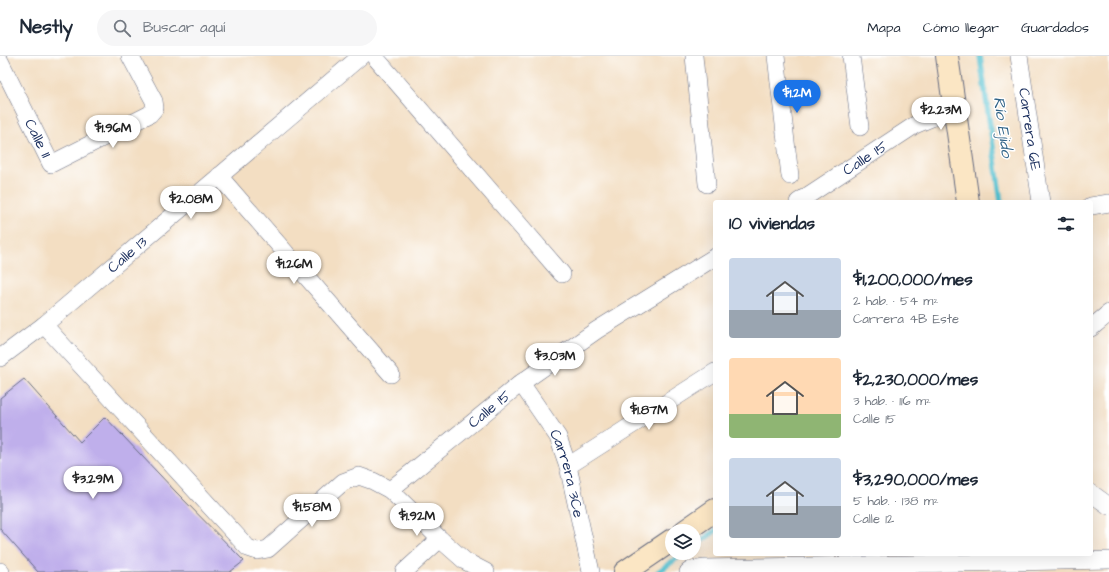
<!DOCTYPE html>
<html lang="es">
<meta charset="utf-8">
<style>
:root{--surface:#fff;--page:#f6f6f7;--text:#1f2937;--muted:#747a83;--line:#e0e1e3;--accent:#1a73e8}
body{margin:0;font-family:"Architects Daughter",sans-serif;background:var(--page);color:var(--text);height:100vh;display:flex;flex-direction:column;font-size:15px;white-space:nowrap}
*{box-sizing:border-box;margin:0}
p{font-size:13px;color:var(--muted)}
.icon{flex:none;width:22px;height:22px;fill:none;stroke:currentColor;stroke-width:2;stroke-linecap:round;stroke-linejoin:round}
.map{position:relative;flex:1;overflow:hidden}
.details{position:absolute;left:713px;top:144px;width:380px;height:356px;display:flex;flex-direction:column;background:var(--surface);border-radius:4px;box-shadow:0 4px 16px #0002}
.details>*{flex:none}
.tools{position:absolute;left:665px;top:468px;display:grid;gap:8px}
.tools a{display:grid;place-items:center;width:36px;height:36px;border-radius:50%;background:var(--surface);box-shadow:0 4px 16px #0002;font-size:20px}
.price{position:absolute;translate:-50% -34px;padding:0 9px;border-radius:14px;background:#fff;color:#222;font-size:13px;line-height:26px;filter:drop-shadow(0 1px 2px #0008)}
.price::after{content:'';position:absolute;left:50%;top:24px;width:12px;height:9px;margin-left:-6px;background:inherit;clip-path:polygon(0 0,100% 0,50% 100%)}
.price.selected{background:var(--accent);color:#fff}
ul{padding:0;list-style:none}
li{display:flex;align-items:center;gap:12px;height:100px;padding:0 16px}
li span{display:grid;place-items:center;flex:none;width:112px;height:80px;border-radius:4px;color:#555}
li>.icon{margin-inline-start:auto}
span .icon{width:48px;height:48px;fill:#fffc;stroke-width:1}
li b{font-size:17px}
h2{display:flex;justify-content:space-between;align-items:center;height:48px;padding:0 16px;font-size:17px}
header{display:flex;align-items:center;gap:24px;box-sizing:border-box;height:56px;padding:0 20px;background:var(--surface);border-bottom:1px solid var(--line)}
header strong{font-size:19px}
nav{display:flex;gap:22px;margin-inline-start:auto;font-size:14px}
.search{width:280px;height:36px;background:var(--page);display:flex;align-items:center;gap:10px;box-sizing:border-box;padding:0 14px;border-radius:22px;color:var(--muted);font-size:15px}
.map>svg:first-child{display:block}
</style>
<header>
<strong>Nestly</strong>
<div class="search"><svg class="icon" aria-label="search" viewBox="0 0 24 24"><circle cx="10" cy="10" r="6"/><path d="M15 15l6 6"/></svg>Buscar aquí</div>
<nav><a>Mapa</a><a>Cómo llegar</a><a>Guardados</a></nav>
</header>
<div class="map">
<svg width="1109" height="516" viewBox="0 0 1109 516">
<rect width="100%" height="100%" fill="#fff"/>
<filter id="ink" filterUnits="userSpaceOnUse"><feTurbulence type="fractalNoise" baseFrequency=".025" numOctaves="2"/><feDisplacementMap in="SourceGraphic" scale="8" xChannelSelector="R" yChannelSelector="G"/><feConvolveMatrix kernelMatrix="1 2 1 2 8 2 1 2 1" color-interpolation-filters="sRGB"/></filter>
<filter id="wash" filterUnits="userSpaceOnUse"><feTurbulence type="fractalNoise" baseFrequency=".012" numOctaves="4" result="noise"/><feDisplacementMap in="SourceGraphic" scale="16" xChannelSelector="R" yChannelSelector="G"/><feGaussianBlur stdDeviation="0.9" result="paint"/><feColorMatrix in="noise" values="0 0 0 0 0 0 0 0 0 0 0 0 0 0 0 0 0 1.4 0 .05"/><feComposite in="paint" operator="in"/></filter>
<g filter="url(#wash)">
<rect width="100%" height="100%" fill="#f3dec2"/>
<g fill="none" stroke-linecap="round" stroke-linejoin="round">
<path stroke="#54c0cf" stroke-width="5.5" d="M980,0l21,146
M694,490l21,-15
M658,516l26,-19"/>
</g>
<g id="blocks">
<path fill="#bfafeb" d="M24,323l56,63 25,-25 71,75 68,69 -14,11h-192l-38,-43v-131z"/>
</g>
</g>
<g filter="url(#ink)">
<use href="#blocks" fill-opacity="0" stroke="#676c81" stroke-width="1"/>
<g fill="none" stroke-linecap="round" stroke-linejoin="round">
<defs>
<g id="minor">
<path d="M374,0l188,218"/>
<path d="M694,0l13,128"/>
<path d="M776,0l14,120"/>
<path d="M851,0l9,71"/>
<path id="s1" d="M1019,0l22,146"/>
<path id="s2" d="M0,5l51,103 99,-50 5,-6 -1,-7 -24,-45"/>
<path d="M219,120l172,198"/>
<path id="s3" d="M798,146l117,-77 40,-17"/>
<path d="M1091,150l18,-3"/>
<path d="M44,269l204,223 9,3 11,-2 75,-67 16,-6 14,5 17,9 50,49 25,22 21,11"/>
<path d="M1091,272l18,-15"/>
<path id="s4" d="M0,302l44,-33 317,-269"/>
<path id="s5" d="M521,327l37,54 10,29 23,106"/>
<path d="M568,410l147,-94"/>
<path id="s6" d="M390,434l131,-107 76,-53 118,-73"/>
<path d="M1091,437l18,13"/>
<path d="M0,515l1,1"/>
<path d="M404,516l36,-33"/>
<path d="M688,516l3,-2 14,-2 404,-8"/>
</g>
<path id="secondary" d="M947,0l21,146
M685,475l30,-21
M625,516l47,-32"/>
</defs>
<use href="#minor" stroke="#676c81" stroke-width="18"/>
<use href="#secondary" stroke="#676c81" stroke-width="24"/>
<use href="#minor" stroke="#fff" stroke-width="17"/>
<use href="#secondary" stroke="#fbe6c4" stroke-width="22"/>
</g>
</g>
<g text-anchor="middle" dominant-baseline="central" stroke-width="3" stroke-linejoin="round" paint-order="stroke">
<g font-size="15" fill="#1b2f5e" stroke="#fff">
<text stroke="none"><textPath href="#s1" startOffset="74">Carrera 6E</textPath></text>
<text stroke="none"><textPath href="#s2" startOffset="86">Calle 11</textPath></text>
<text stroke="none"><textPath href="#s3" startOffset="80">Calle 15</textPath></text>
<text stroke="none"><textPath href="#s4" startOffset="164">Calle 13</textPath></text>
<text stroke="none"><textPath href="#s6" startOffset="128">Calle 15</textPath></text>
<text stroke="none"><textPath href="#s5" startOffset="103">Carrera 3Ce</textPath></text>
</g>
<g font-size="16" font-style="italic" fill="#2f6286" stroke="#fff">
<text transform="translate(1003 71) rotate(82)">Río Ejido</text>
</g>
</g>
</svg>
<div class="tools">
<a><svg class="icon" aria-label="layers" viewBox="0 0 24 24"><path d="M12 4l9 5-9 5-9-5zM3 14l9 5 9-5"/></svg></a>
</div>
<b class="price selected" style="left:797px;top:58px">$1.2M</b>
<b class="price" style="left:941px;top:75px">$2.23M</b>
<b class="price" style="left:113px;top:93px">$1.96M</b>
<b class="price" style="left:191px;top:164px">$2.08M</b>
<b class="price" style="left:294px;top:229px">$1.26M</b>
<b class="price" style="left:555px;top:321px">$3.03M</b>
<b class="price" style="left:649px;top:375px">$1.87M</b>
<b class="price" style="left:93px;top:444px">$3.29M</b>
<b class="price" style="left:312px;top:472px">$1.58M</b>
<b class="price" style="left:417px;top:481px">$1.92M</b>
<section class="details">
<h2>10 viviendas<svg class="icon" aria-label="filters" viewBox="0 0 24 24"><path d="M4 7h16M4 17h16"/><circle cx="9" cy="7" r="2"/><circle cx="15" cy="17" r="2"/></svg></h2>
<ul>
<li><span style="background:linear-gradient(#c9d6e8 65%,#9aa5b1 0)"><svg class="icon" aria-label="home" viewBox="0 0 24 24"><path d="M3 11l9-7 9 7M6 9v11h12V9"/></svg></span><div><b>$1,200,000/mes</b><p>2 hab. · 54 m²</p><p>Carrera 4B Este</p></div></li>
<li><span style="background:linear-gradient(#ffd9b3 70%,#8fb573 0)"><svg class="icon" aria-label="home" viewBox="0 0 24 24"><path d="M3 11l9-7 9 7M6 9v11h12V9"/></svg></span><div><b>$2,230,000/mes</b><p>3 hab. · 116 m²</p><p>Calle 15</p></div></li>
<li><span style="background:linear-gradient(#c9d6e8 60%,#9aa5b1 0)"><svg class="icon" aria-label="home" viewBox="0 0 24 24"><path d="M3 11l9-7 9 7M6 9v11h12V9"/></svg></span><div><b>$3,290,000/mes</b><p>5 hab. · 138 m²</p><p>Calle 12</p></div></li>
</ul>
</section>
</div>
